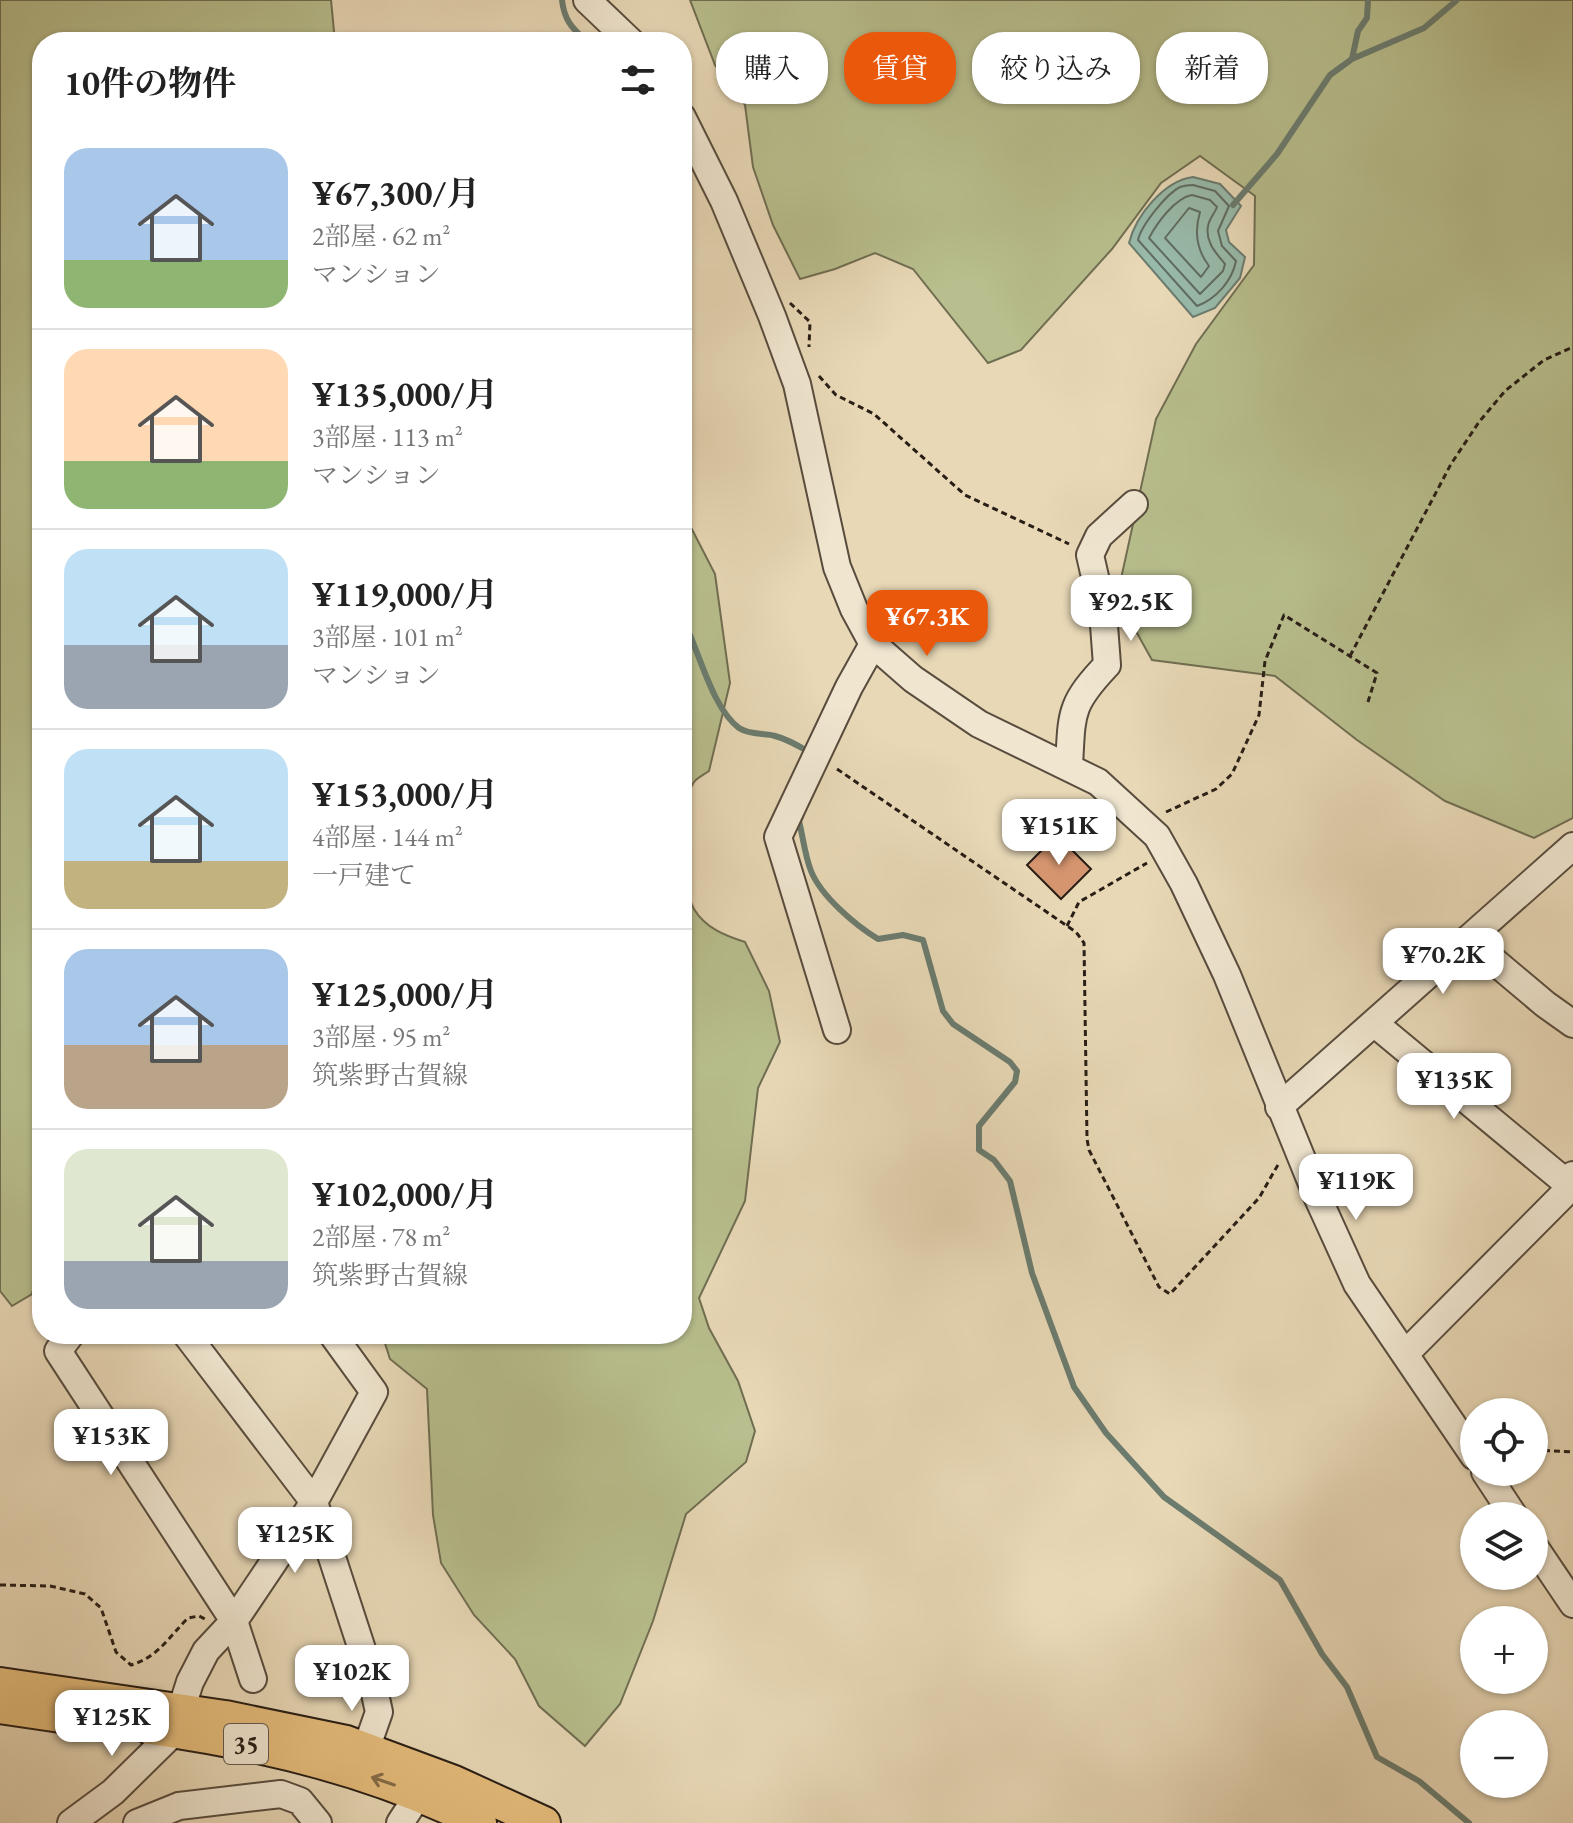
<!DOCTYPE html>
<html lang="ja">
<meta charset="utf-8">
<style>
:root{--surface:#fff;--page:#f2f2f2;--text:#222;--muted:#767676;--line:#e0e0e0;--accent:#ea580c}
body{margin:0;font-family:"EB Garamond","Noto Serif JP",serif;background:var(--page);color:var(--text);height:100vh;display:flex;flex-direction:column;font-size:30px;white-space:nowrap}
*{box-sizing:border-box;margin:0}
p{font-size:26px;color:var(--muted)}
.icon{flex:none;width:44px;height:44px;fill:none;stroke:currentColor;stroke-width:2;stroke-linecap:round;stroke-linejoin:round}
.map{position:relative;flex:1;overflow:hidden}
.drawer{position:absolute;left:32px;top:32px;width:660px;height:1312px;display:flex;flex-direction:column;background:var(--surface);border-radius:32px;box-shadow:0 2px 6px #0004}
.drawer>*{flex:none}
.top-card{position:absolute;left:716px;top:32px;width:736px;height:72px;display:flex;gap:16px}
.buttons{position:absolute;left:1460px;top:1398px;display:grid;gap:16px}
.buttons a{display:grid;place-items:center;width:88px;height:88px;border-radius:50%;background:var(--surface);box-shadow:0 2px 6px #0004;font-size:40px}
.price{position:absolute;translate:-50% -68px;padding:0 18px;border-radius:16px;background:#fff;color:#222;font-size:26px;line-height:52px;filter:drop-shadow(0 2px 4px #0008)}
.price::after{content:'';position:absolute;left:50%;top:48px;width:24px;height:18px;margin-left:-12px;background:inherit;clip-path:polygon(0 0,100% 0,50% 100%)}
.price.current{background:var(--accent);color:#fff}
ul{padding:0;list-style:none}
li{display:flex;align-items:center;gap:24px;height:200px;padding:0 32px}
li+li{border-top:2px solid var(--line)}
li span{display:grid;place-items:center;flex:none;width:224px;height:160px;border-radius:24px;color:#555}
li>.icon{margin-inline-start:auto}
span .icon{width:96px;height:96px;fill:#fffc;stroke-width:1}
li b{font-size:34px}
h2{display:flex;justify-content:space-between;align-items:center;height:96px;padding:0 32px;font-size:34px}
.pill{padding:0 28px;border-radius:32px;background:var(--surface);box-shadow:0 2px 6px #0004;font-size:28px;line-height:72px}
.pill.current{background:var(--accent);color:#fff}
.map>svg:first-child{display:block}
</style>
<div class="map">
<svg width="1573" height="1823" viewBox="0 0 1573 1823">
<rect width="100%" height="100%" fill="#e8d8b6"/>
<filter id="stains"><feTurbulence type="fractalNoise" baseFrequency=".0025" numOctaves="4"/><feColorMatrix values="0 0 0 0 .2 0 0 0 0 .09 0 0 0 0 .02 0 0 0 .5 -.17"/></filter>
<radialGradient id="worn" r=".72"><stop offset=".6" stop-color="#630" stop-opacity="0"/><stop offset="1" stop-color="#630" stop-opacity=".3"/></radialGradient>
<path fill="#b8be8d" stroke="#706e52" stroke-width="2" d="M0,0h331l4,42h-293v1213l-10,39 -20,12 -12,-15z
M690,0h883v818l-39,20 -89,-37 -88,-61 -82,-64 -123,-16 -35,-63 39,-178 40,-75 58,-79 1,-69 -55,-40 -39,27 -49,66 -91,101 -33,13 -75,-94 -38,-16 -40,16 -35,10 -27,-54 -20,-58 -8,-62 -30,-40z
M682,510l33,64 15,109 -21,88c-4,3 -12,7 -15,11 -15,22 -13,104 0,127 11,19 32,27 51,33l24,49 11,51 -22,46 -13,113 -46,97 10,30 29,53 17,50 -9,31 -60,52 -33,107 -33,83 -35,42 -46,-40 -24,-47 -41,-44 -33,-52 -8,-48 -6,-126 -37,-30 -8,-25h300z"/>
<path fill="#98baaa" stroke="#6b7c6f" stroke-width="2" d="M1193,177l27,7 21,22 -15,24 3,12 16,15 -5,21 -25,30 -22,9 -64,-74c7,-28 35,-62 64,-66z"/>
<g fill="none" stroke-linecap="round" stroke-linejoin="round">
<path stroke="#606c60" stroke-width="2" d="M1193,185l22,6 14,15 -11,25 4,15 14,15c-4,20 -20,38 -39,45l-59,-66c3,-14 28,-46 42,-53 3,-1 10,-2 13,-2z
M1192,195l18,5 7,7c-2,6 -8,12 -9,19 -3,16 8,27 17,38l-2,7 -23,23 -51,-56c8,-15 26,-40 43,-43z
M1189,208l11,4c-6,20 -4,37 9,54l-8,11 -36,-39z"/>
<path stroke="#6b7c6f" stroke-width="6" d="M562,0c2,20 10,28 25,42
M1352,59l72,-31 33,-28
M1233,205l44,-51 53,-79 22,-16 6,-28 9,-13 1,-18
M682,618c17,31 29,89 57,110 10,7 25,5 36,8 12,3 24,10 34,16
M801,817l-2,4c4,16 6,35 12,50 10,25 44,54 67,68l25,-4 20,5 20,71 10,13 57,38 7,9 -2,11 -36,44v24l15,10 16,21 22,92 42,114 32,46 58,64 116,83 42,74 25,33 30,70 42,24 50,42"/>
</g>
<path fill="#d5956f" stroke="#281e16" stroke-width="2" d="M1057,835l34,34 -30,30 -34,-34z"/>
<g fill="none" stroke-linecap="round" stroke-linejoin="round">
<defs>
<path id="minor" d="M587,0l44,42
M682,117l42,84 48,115 25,68 40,183 17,42 19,35 40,35 66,45 119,58 59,54 27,48 43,91 90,221 40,88 117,172
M1069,766c3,-53 0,-61 38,-101l-4,-53 -13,-57 9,-19 35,-32
M1469,940l76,64 28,20
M1374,1023l194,161
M837,1030l-59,-193 71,-150 24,-43
M1279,1107l294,-261
M71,1334l-13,17 176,270 19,58
M186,1334l128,168 58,178 7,32 -13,37
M1406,1353l156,-157 11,-21
M1485,1472l29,44
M1534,1546l39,58
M71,1823l42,-31 61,-60 16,-50 16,-31 28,-30 80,-119 60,-110 -42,-58
M137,1823l42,-17 102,-12 19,7 18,22
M400,1823l19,-29"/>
<path id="major" d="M0,1684l225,33 121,25 108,40 90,41
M0,1707l81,12
M150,1728c114,16 227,43 330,95"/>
</defs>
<use href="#minor" stroke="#584c3e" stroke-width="30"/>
<use href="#major" stroke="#281e16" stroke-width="36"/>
<path stroke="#281e16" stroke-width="3" stroke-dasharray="6 4" stroke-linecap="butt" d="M790,303l20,19 -1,25
M819,376l17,19 38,19 91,81 104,49
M1350,656l101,-192 28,-42 26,-31 39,-31 29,-13
M837,769l239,163 8,11 3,196 2,11 70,137 11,7 89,-96 20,-35
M1166,812l50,-23 16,-15 27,-59 6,-54 19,-46 93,58 -10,32
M1067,926l12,-24 68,-39
M1534,1450l39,2
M0,1585l50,1 35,8 16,14 15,44 15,13c27,-8 38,-28 57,-47l11,-2 6,3"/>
<use href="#minor" stroke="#f0e6d0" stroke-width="26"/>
<use href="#major" stroke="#e4bc7b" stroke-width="32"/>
</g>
<defs><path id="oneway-shaft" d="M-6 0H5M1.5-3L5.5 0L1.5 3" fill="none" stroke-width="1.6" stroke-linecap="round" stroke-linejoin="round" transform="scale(2)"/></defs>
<use stroke="#866d48" href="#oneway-shaft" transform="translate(383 1781) rotate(-161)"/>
<g text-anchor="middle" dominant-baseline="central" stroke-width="6" stroke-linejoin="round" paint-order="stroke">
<rect fill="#f0e6d0" stroke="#645a4e" stroke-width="2" x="224" y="1724" width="44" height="40" rx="6"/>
<g font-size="24" font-weight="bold" fill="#281e16">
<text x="246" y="1744">35</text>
</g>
</g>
<rect width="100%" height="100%" filter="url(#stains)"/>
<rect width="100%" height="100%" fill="url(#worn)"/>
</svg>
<div class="buttons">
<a><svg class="icon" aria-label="locate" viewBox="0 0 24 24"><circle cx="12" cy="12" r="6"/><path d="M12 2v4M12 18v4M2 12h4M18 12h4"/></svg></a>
<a><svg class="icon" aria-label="layers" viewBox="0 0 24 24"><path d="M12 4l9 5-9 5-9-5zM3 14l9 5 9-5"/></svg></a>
<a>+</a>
<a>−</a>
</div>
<b class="price" style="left:1131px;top:643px">¥92.5K</b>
<b class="price current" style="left:927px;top:658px">¥67.3K</b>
<b class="price" style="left:1059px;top:867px">¥151K</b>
<b class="price" style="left:1443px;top:996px">¥70.2K</b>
<b class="price" style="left:1454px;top:1121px">¥135K</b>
<b class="price" style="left:1356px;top:1222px">¥119K</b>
<b class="price" style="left:111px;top:1477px">¥153K</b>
<b class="price" style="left:295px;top:1575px">¥125K</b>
<b class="price" style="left:352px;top:1713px">¥102K</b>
<b class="price" style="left:112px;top:1758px">¥125K</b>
<div class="top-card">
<a class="pill">購入</a>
<a class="pill current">賃貸</a>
<a class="pill">絞り込み</a>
<a class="pill">新着</a>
</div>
<section class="drawer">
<h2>10件の物件<svg class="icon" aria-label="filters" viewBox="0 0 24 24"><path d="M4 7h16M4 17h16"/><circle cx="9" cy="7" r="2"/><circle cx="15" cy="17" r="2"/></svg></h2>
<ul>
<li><span style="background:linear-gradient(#a9c7e8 70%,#8fb573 0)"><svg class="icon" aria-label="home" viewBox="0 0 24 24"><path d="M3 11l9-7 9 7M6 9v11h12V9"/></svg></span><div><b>¥67,300/月</b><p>2部屋 · 62 m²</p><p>マンション</p></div></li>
<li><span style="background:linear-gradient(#ffd9b3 70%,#8fb573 0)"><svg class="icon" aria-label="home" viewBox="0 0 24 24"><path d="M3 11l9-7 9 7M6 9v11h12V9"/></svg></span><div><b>¥135,000/月</b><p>3部屋 · 113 m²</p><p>マンション</p></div></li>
<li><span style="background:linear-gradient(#bfe0f5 60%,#9aa5b1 0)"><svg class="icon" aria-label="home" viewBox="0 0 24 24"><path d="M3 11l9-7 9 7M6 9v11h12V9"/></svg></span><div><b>¥119,000/月</b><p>3部屋 · 101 m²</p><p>マンション</p></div></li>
<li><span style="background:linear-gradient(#bfe0f5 70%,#c2b280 0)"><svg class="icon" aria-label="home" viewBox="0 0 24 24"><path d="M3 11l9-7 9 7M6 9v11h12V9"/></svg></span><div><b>¥153,000/月</b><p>4部屋 · 144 m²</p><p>一戸建て</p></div></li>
<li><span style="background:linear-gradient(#a9c7e8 60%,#b9a48a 0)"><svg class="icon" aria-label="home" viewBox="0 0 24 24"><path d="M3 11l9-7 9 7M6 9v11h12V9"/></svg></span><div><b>¥125,000/月</b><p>3部屋 · 95 m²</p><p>筑紫野古賀線</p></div></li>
<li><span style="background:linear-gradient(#dfe7d0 70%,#9aa5b1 0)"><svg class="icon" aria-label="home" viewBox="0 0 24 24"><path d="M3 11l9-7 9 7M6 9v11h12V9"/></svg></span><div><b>¥102,000/月</b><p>2部屋 · 78 m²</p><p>筑紫野古賀線</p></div></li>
</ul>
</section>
</div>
